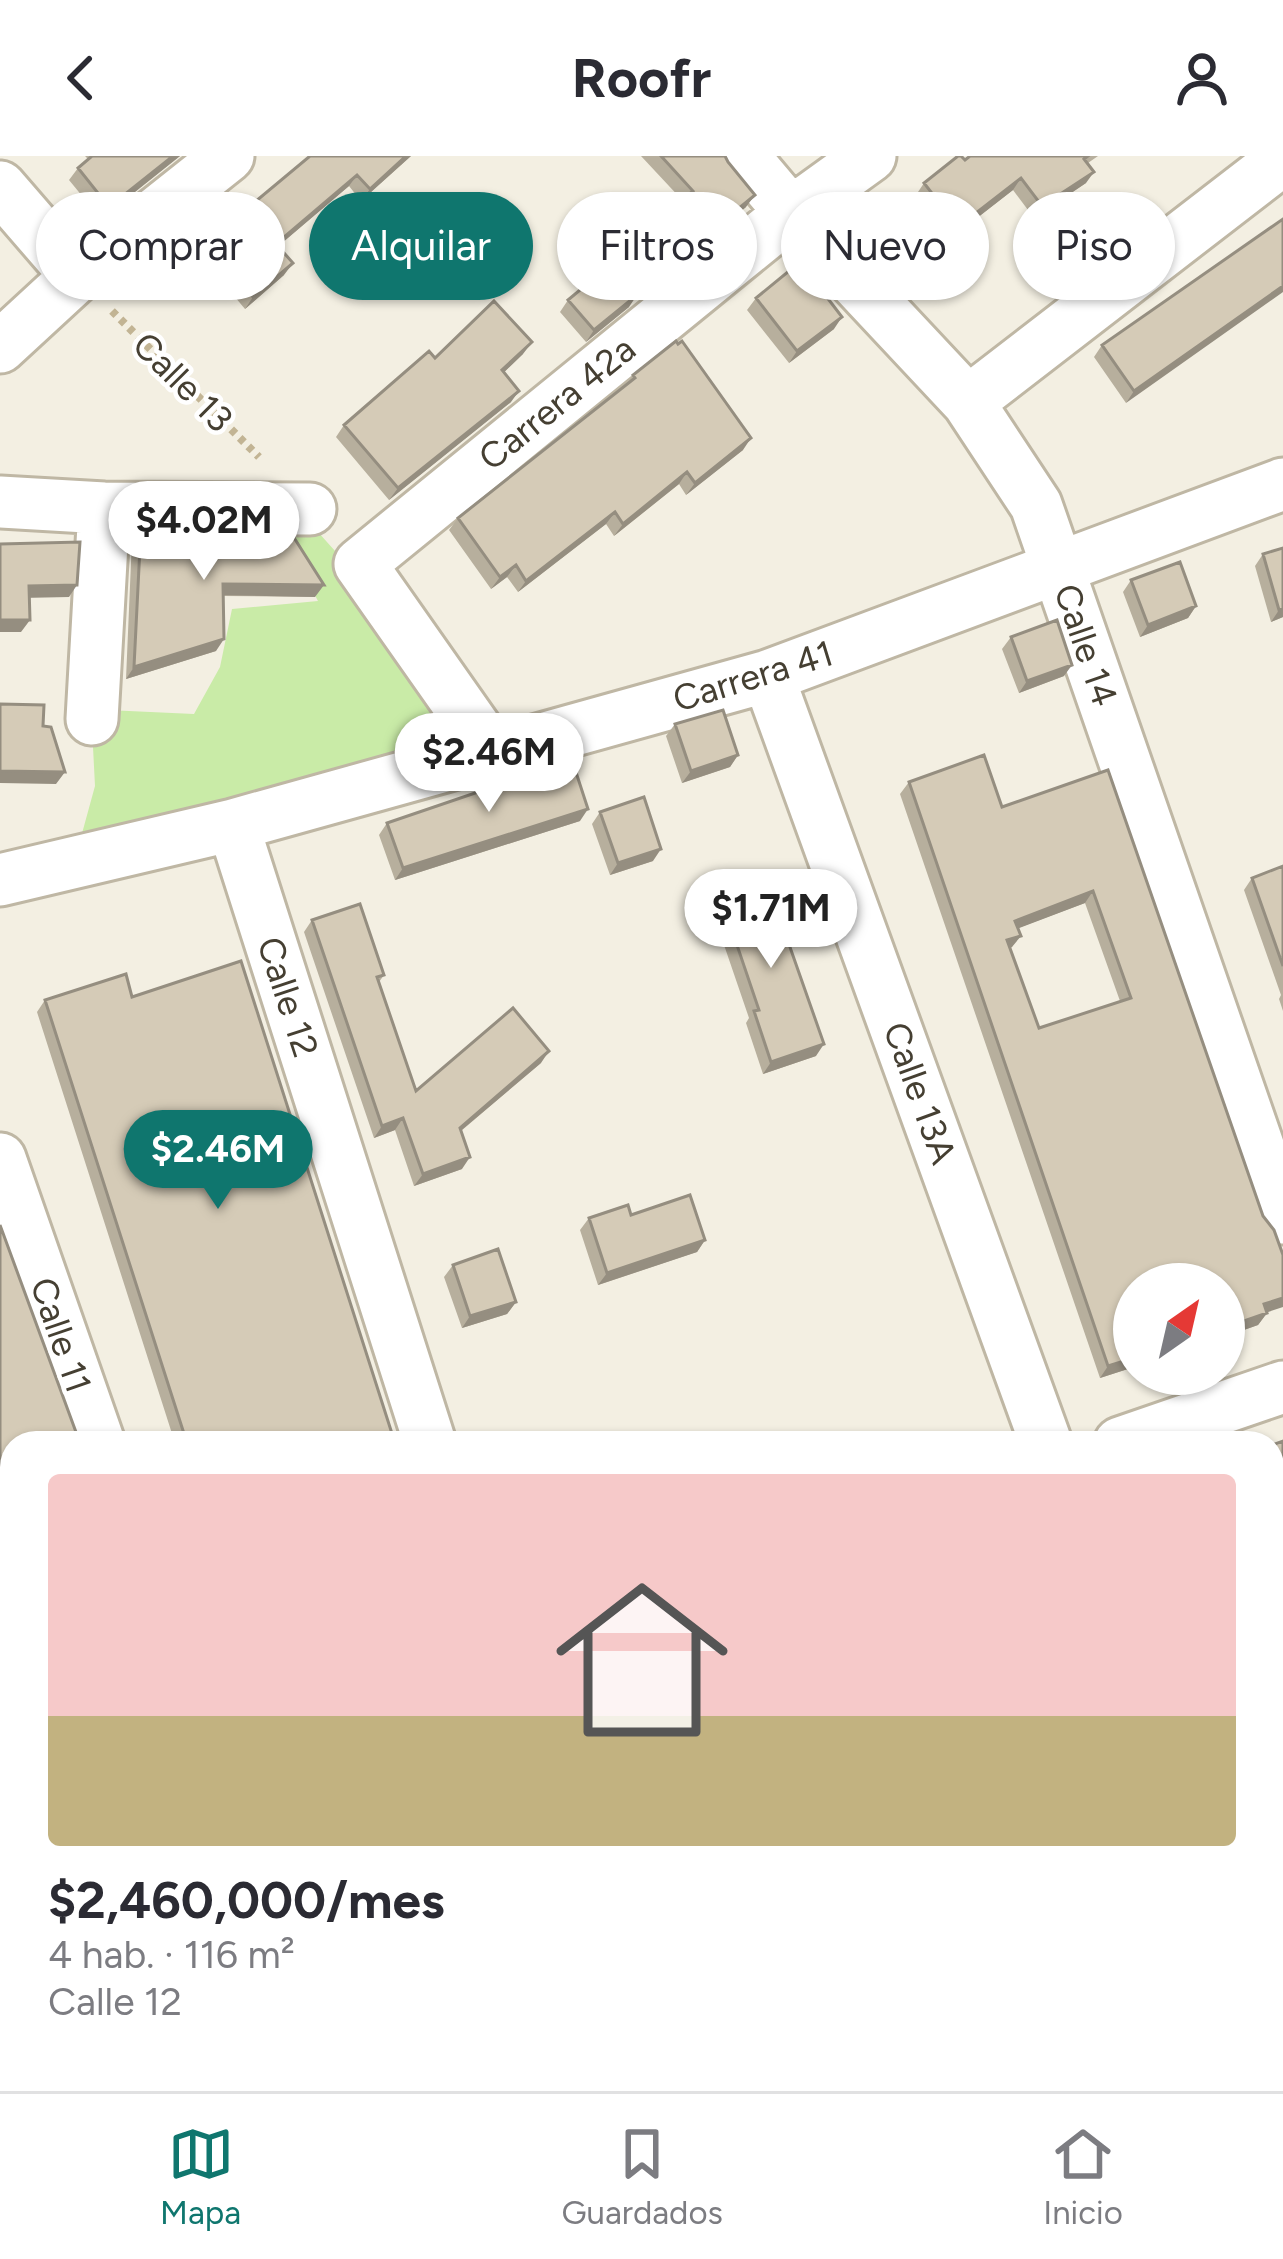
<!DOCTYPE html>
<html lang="es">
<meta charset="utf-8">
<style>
:root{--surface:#fff;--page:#f2f2f3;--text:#2b2b33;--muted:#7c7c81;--line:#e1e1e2;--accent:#0f766e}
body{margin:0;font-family:Figtree,sans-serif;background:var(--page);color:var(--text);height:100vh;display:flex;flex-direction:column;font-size:45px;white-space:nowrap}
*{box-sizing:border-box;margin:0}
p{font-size:39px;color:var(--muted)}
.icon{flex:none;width:66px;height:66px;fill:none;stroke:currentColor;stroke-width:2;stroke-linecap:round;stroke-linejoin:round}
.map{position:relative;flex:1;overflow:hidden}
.panel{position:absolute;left:0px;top:1275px;width:1284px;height:660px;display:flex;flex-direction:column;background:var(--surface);border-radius:36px 36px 0 0;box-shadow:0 3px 9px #0004}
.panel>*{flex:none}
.hud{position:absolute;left:36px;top:36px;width:1212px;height:108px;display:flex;gap:24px}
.needle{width:78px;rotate:34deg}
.buttons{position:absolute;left:1113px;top:1107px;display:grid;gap:24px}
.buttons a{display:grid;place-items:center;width:132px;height:132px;border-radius:50%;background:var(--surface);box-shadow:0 3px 9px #0004;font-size:60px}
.price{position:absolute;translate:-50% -102px;padding:0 27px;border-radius:42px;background:#fff;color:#222;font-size:39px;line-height:78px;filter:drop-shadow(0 3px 6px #0008)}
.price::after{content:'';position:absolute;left:50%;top:72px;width:36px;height:27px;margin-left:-18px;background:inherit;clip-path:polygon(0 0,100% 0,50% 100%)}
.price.active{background:var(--accent);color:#fff}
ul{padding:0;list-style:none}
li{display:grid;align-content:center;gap:24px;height:636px;padding:0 48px}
li span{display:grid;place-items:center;height:372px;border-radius:12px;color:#555}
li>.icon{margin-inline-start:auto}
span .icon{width:216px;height:216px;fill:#fffc;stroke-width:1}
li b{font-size:51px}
.chip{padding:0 42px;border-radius:54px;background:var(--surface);box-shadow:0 3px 9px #0004;font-size:42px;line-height:108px}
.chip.active{background:var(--accent);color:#fff}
header{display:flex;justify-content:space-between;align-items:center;height:156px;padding:0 48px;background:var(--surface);font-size:54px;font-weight:700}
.dock{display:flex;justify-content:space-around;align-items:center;height:168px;border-top:3px solid var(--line);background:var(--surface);font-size:33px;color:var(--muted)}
.dock a{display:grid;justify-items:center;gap:6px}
.dock .active{color:var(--accent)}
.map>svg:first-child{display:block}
</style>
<header><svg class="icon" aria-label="back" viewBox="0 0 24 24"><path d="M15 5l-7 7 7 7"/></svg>Roofr<svg class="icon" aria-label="person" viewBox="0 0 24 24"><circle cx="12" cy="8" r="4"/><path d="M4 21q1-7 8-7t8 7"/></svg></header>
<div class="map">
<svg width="1283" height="1935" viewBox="0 0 1283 1935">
<rect width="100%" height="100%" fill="#f3efe2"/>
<path fill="#c9eba7" d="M309,366l44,49 123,172 -398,105 17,-62 -2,-39 14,-37 87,4 26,-47 12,-58 86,-8 -35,-65z"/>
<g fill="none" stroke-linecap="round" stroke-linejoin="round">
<defs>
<path id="minor" d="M743,0l48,57 177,189 68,103 247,713
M0,31l77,89
M0,191l77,-71 151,-120
M968,246l315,-243
M0,346l104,6 206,1
M768,520l278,767
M92,563l12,-211
M492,596l-132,-188 431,-351 79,-57
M233,669l197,618
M0,724l233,-55 535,-149 515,-192
M0,1003l99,284
M1120,1287l163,-56
M0,1649h12
M1272,1845h11
M0,1865h12
M522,1935l1,-12"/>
</defs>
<use href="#minor" stroke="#bfb7a4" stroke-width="57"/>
<path stroke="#c2b494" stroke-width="8" stroke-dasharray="6 6" stroke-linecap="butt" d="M112,155l147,146"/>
<use href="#minor" stroke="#fff" stroke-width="51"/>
</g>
<path fill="#b7af9d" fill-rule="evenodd" d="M85,0h95l-79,63 -32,-39 9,-12 10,-9z
M310,0h101l-50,45 -12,-15 -71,60 6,29 -39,34 -46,-55 8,-12z
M641,0h84l21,51 -40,33 -27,-32 4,-7z
M970,0h128l-10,7 -2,20 -52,35 -21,-28 -63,49 -34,-44 8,-12z
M1283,63l-157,184 -32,-46 8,-12z
M756,142l78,31 -45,34 -42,-53z
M568,144l61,7 -43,35 -26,-30z
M523,198l-19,18 7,30 -122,98 -53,-63 8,-12 91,-67z
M633,219l110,75 -57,45 -7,-11 -65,52 -8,-12 -88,68 -11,-15 -16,12 -42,-59 9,-12 168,-133z
M141,371l174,70 -92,-1 -7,55 -90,28 6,-140z
M1283,392v69l-12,5 -16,-56 8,-12z
M1131,424l65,26 -8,12 -48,19 -17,-45z
M1011,481l53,39 -45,17 -17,-44z
M675,568l63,31 -8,12 -48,16 -16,-47z
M1108,614l159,543 -9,12 -34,12v-53l-90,83 -34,11 -200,-584 9,-12 93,25zM1085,747l35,98 -81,27 -29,-80 2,-1 6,-19z
M600,656l53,49 -43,14 -18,-51z
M580,665l-185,59 -16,-45 8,-12z
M1283,710v145l-4,-12 2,-4 -37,-105 8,-12z
M719,736l97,164 -53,18 -17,-51 3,-5 -39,-114z
M312,764l72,55 -5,7 37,109 125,-28 -80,68 1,38 -48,17 -19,-56 -21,8 -70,-206z
M132,841l263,446h-220l-138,-431 8,-12z
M631,1059l74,25 -8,12 -99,33 -18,-55 9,-12z
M453,1109l63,37 -9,12 -45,14 -18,-51z
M574,1923h698l11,12h-709z"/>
<path fill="#958e80" d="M173,0h7l-79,63 8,-12z
M406,0h5l-50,45 9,-12z
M1094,16l-8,11 -52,35 8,-12z
M357,19l-8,11 -81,69 8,-11z
M1021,22l-8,12 -63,49 8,-12z
M755,39l-9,12 -40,33 9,-12z
M293,107l-9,12 -39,34 8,-12z
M1283,130v6l-157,111 8,-12z
M637,139l-8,12 -43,35 8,-12z
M842,161l-8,12 -45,34 8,-12z
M532,186l-9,12 -29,28 8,-12z
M519,235l-8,11 -122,98 9,-12z
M751,282l-8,12 -57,45 9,-12z
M687,316l-8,12 -65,52 9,-12z
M615,356l-9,12 -88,68 8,-11z
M516,409l-9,12 -16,12 9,-12z
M223,428l101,1 -9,12 -100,-2z
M77,429l-8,12 -48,1 8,-12z
M1196,450l-8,12 -48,19 8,-12z
M1283,452v9l-12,5 8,-12z
M0,464h30l-9,12h-21z
M224,483l-8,12 -90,28 8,-12z
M1072,509l-8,11 -45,17 8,-12z
M738,599l-8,12 -48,16 9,-12z
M0,615l65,1 -9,12 -56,-1z
M588,653l-8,12 -185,59 8,-12z
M661,693l-8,12 -43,14 8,-12z
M1093,735l-8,12 -79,30 9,-12z
M1021,780l-9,11 -14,5 9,-12z
M824,888l-8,12 -53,18 8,-12z
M549,895l-8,12 -90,76 9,-11z
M403,962l-8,12 -21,8 8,-12z
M470,1001l-8,12 -48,17 9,-12z
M705,1084l-8,12 -99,33 9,-12z
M1283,1142v9l-27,9 8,-12z
M516,1146l-9,12 -45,14 8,-12z
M1267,1157l-9,12 -34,12v-9z
M1134,1202v9l-34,11 8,-12z
M1283,1339v8l-11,5v-8z
M12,1598v9l-12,4v-9z
M1283,1691v10l-11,2v-10z"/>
<path fill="#d5cbb7" stroke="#958e80" stroke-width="3" fill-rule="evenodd" d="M92,0h81l-64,51 -31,-39z
M310,0h96l-36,33 -13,-14 -81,69 17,19 -40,34 -46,-55z
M661,0h64l3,6 27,33 -40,33 -28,-32 6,-5z
M958,0h3l4,4 5,-4h118l-4,3 10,13 -52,34 -21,-28 -63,49 -34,-44z
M1283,63v67l-149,105 -32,-46z
M800,106l42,55 -45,34 -41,-53z
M611,108l26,31 -43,35 -26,-30z
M494,145l38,41 -30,28 17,21 -121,97 -54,-63 85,-74 6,7z
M676,185l2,3 4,-3 69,97 -56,45 -8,-11 -64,52 -8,-12 -89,69 -10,-16 -16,12 -42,-59 177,-140 -2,-3z
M141,371l150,6 33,52 -101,-1 1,55 -90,28z
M80,386l-3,43 -48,1 1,34h-30v-76z
M1283,392v60l-4,2 -16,-56z
M1180,406l16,44 -48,19 -17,-45z
M1057,464l15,45 -45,16 -16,-44z
M0,548l44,1 -1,21 8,1 14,45 -65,-1z
M723,554l15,45 -47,16 -16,-47z
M984,599l18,52 106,-37 155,446 11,14 9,25v43l-19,6 3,9 -43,15v-44h-90v74l-26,8 -199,-584zM1093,735l38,107 -92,30 -32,-88 14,-4 -6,-15z
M572,604l16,49 -185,59 -16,-45z
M644,641l17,52 -43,14 -18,-51z
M1283,710v100l-31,-88z
M765,720l59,168 -53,18 -17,-51 5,-1 -40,-118z
M360,748l24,71 -7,2 39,114 97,-83 36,43 -89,77 10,29 -47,17 -20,-56 -21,8 -70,-206z
M241,805l154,482h-208l-142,-443 81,-26 6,23z
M690,1039l15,45 -98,33 -18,-55 39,-13 3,10z
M0,1069l80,218h-68v311l-12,4z
M498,1093l18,53 -46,14 -17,-51z
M1283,1285v54l-11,5v-55z
M1274,1604l9,29v58l-11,2v-88z
M0,1897h12v26h470v12h-482z
M1272,1903h11v32h-701v-12h690z"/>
<g text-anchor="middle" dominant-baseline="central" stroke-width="9" stroke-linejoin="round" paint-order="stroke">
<g font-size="36" fill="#453f32" stroke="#fff">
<text transform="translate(183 226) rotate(45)">Calle 13</text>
<text transform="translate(557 247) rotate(-39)">Carrera 42a</text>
<text transform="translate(1086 489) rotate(71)">Calle 14</text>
<text transform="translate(753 520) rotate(-17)">Carrera 41</text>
<text transform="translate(288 841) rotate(72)">Calle 12</text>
<text transform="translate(920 937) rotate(70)">Calle 13A</text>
<text transform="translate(61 1179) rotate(71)">Calle 11</text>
</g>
</g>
</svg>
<div class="buttons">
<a><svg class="needle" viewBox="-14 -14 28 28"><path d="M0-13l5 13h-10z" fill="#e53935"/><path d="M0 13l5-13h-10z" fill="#7c7c81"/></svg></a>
</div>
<b class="price" style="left:204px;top:427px">$4.02M</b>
<b class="price" style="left:489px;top:659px">$2.46M</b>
<b class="price" style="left:771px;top:815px">$1.71M</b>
<b class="price active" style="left:218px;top:1056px">$2.46M</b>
<div class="hud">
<a class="chip">Comprar</a>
<a class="chip active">Alquilar</a>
<a class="chip">Filtros</a>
<a class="chip">Nuevo</a>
<a class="chip">Piso</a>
</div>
<section class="panel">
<ul>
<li><span style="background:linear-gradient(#f6c9c9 65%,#c2b280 0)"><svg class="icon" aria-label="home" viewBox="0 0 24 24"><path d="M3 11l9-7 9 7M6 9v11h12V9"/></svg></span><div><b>$2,460,000/mes</b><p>4 hab. · 116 m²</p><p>Calle 12</p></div></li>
</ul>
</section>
</div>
<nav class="dock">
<a class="active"><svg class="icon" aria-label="map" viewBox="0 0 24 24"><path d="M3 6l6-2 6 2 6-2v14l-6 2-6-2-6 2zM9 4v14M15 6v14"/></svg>Mapa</a>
<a><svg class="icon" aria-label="saved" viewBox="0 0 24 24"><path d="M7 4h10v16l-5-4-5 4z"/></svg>Guardados</a>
<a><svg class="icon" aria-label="home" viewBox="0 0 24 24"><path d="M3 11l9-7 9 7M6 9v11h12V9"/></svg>Inicio</a>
</nav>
